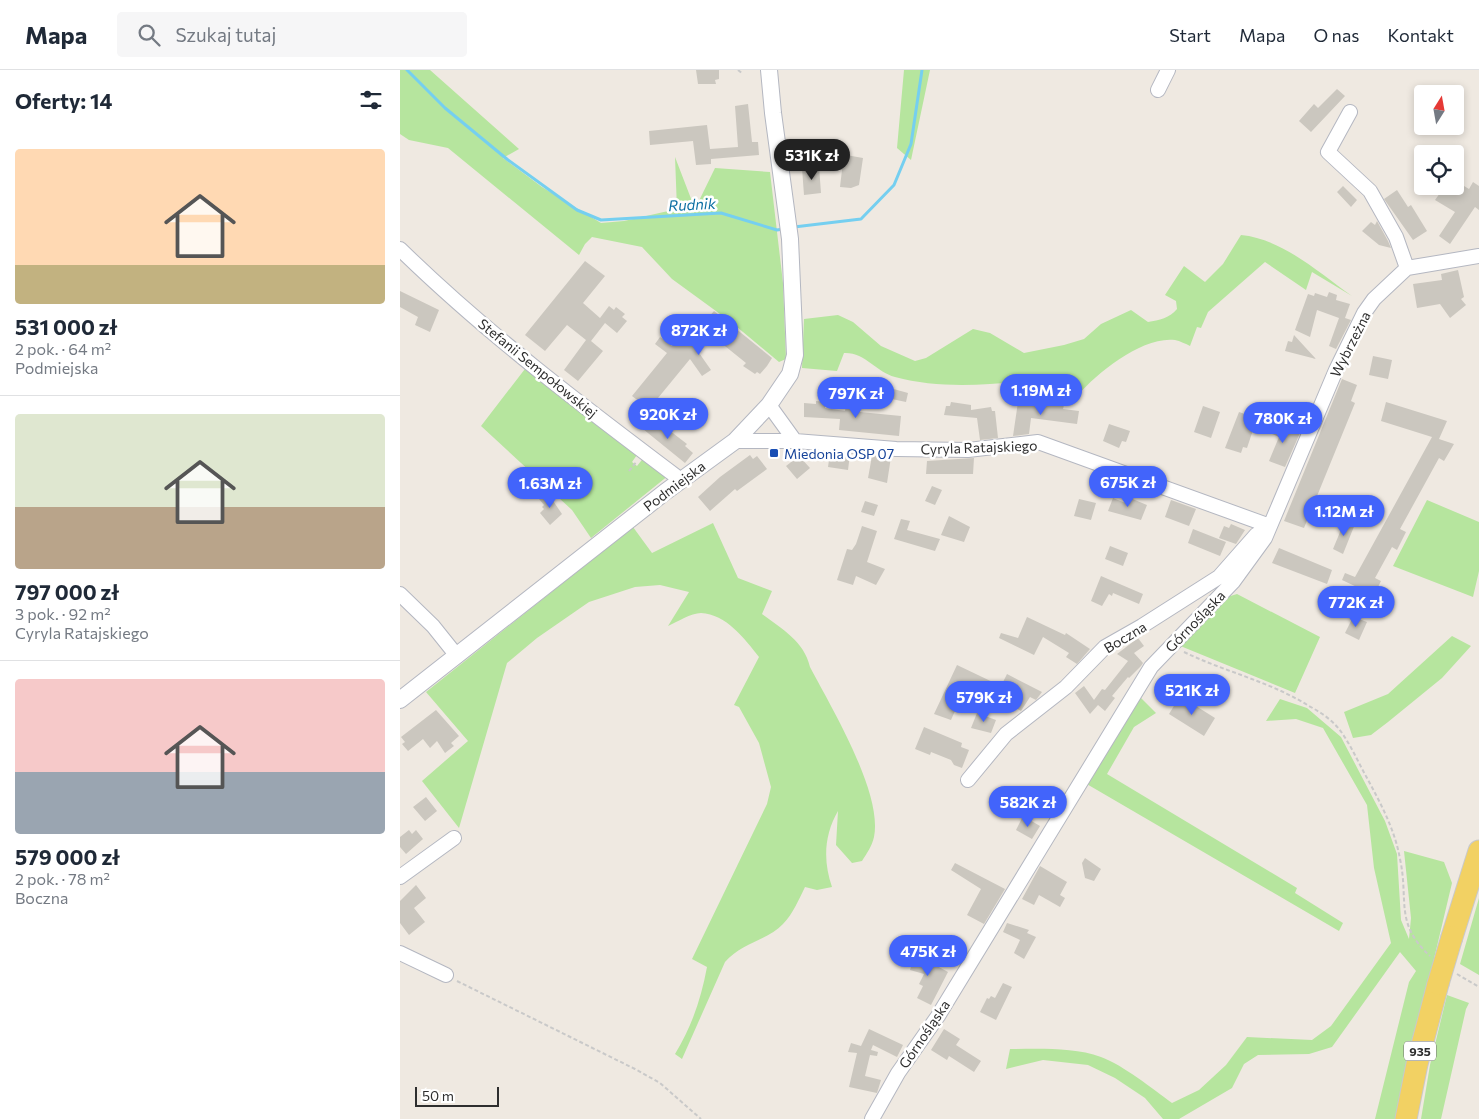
<!DOCTYPE html>
<html lang="pl">
<meta charset="utf-8">
<style>
:root{--surface:#fff;--page:#f6f6f7;--text:#1f2937;--muted:#747a83;--line:#e0e1e3;--accent:#4264fb}
body{margin:0;font-family:Commissioner,sans-serif;background:var(--page);color:var(--text);height:100vh;display:flex;flex-direction:column;font-size:19px;white-space:nowrap}
*{box-sizing:border-box;margin:0}
p{font-size:16px;color:var(--muted)}
.icon{flex:none;width:28px;height:28px;fill:none;stroke:currentColor;stroke-width:2;stroke-linecap:round;stroke-linejoin:round}
.map{position:relative;flex:1;overflow:hidden}
.details{display:flex;flex-direction:column;background:var(--surface);width:400px}
.details>*{flex:none}
.needle{width:32px;rotate:11deg}
.tools{position:absolute;left:1014px;top:15px;display:grid;gap:10px}
.tools a{display:grid;place-items:center;width:50px;height:50px;border-radius:5px;background:var(--surface);box-shadow:0 2px 8px #0003;font-size:25px}
.scale{position:absolute;left:15px;bottom:12px;width:84px;box-sizing:border-box;padding-left:5px;border:2px solid #2e2e2e;border-top:0;font-size:14px;line-height:18px;white-space:nowrap;color:#2e2e2e;-webkit-text-stroke:4px #fff;paint-order:stroke}
.price{position:absolute;translate:-50% -42px;padding:0 11px;border-radius:18px;background:var(--accent);color:#fff;font-size:16px;line-height:32px;filter:drop-shadow(0 1px 2px #0008)}
.price::after{content:'';position:absolute;left:50%;top:30px;width:15px;height:11px;margin-left:-8px;background:inherit;clip-path:polygon(0 0,100% 0,50% 100%)}
.price.active{background:#222;color:#fff}
ul{padding:0;list-style:none}
li{display:grid;align-content:center;gap:10px;height:265px;padding:0 15px}
li+li{border-top:1px solid var(--line)}
li span{display:grid;place-items:center;height:155px;border-radius:5px;color:#555}
li>.icon{margin-inline-start:auto}
span .icon{width:90px;height:90px;fill:#fffc;stroke-width:1}
li b{font-size:21px}
h2{display:flex;justify-content:space-between;align-items:center;height:60px;padding:0 15px;font-size:21px}
header{display:flex;align-items:center;gap:30px;box-sizing:border-box;height:70px;padding:0 25px;background:var(--surface);border-bottom:1px solid var(--line)}
header strong{font-size:24px}
nav{display:flex;gap:28px;margin-inline-start:auto;font-size:18px}
.search{width:350px;height:45px;background:var(--page);display:flex;align-items:center;gap:12px;box-sizing:border-box;padding:0 18px;border-radius:5px;color:var(--muted);font-size:19px}
main{display:flex;flex:1;min-height:0}
.map>svg:first-child{display:block}
</style>
<header>
<strong>Mapa</strong>
<div class="search"><svg class="icon" aria-label="search" viewBox="0 0 24 24"><circle cx="10" cy="10" r="6"/><path d="M15 15l6 6"/></svg>Szukaj tutaj</div>
<nav><a>Start</a><a>Mapa</a><a>O nas</a><a>Kontakt</a></nav>
</header>
<main>
<section class="details">
<h2>Oferty: 14<svg class="icon" aria-label="filters" viewBox="0 0 24 24"><path d="M4 7h16M4 17h16"/><circle cx="9" cy="7" r="2"/><circle cx="15" cy="17" r="2"/></svg></h2>
<ul>
<li><span style="background:linear-gradient(#ffd9b3 75%,#c2b280 0)"><svg class="icon" aria-label="home" viewBox="0 0 24 24"><path d="M3 11l9-7 9 7M6 9v11h12V9"/></svg></span><div><b>531 000 zł</b><p>2 pok. · 64 m²</p><p>Podmiejska</p></div></li>
<li><span style="background:linear-gradient(#dfe7d0 60%,#b9a48a 0)"><svg class="icon" aria-label="home" viewBox="0 0 24 24"><path d="M3 11l9-7 9 7M6 9v11h12V9"/></svg></span><div><b>797 000 zł</b><p>3 pok. · 92 m²</p><p>Cyryla Ratajskiego</p></div></li>
<li><span style="background:linear-gradient(#f6c9c9 60%,#9aa5b1 0)"><svg class="icon" aria-label="home" viewBox="0 0 24 24"><path d="M3 11l9-7 9 7M6 9v11h12V9"/></svg></span><div><b>579 000 zł</b><p>2 pok. · 78 m²</p><p>Boczna</p></div></li>
</ul>
</section>
<div class="map">
<svg width="1079" height="1049" viewBox="0 0 1079 1049">
<rect width="100%" height="100%" fill="#efe9e1"/>
<path fill="#b6e59e" d="M0,0h30l89,79 -16,9 39,29 59,36 23,-2 53,-12 -2,-52 20,52 20,-41 55,4 13,111 3,76 -7,3 -48,-40 -59,-43 -30,-32 -50,-10 -7,7 -6,11 -131,-107 -39,-8 -9,-6z
M504,0h26l-19,90 -14,-12z
M841,165c42,4 78,38 111,61l-40,-24 -6,18 -41,-28 -57,50 -7,16 -4,-1 -7,19c-4,-2 -10,-5 -15,-6 -32,-4 -77,32 -97,55l-22,1 -14,-16c-48,4 -100,10 -147,-3 -19,-5 -30,-25 -51,-24l-7,18 -35,-3 2,-49 34,-4 15,7 28,24 34,15 11,-3 47,-29 17,4 34,20 40,-8 20,-6 17,-15 30,-14 17,12c11,-2 22,-4 29,-13l-1,-8 -11,-6 19,-29 21,16 18,-18z
M128,295l111,87 -7,10 5,4 8,-10 24,19 -78,63 -19,-28 -91,-84z
M1027,430l52,22v49l-6,26 -80,-31z
M313,453l25,55 34,13 -10,23c20,15 42,27 48,53 21,40 73,126 64,170 -2,9 -7,16 -12,24l-10,2 -16,-18 2,-34c-14,24 -15,50 -6,76l-15,3 -12,-3c-6,12 -12,27 -22,37 -15,16 -42,19 -58,38l-43,97 -7,-5c17,-28 26,-55 32,-87l-15,-8 75,-155 4,-17 -12,-44 -20,-36 -5,-2 25,-48c-14,-18 -33,-43 -58,-44 -10,0 -24,9 -33,13l21,-34 -29,-7 -25,2 -46,15 -52,36 -30,25 -48,165 -37,-47 46,-40 -42,-49 207,-165 19,26z
M837,524l83,43 -25,56 -117,-48 46,-47z
M1052,566l19,10 -29,32 -54,44 -17,13 -18,3 -9,-26 44,-18z
M738,625l18,18 -22,14 -27,47 190,114 -2,5 48,30 -4,8 -254,-148z
M880,629l27,9 34,29 44,84 12,33 4,66 8,19 2,-21 -7,-67 40,11 8,21 -56,236h-21l34,-137 7,-11 -16,-19 -68,95 -23,7 -51,1 -14,9 -12,24 -53,31h-16l-18,-21 -30,-20 -27,-13 -45,-5 -37,9 4,-20c29,0 63,-2 91,8 22,8 52,32 71,46l27,-13 27,-25 21,-28 65,3 19,-14 60,-83 -17,-75 -7,-63 -44,-77 -27,-9 -30,2z
M1079,828v77l-19,-11z
M1047,925l22,8 -3,6 -25,110h-20l9,-54z"/>
<g fill="none" stroke-linecap="round" stroke-linejoin="round">
<path stroke="#75cff0" stroke-width="3" d="M7,0l38,38 63,52 69,50 24,10 120,-7 56,17 6,-1
M394,157l67,-8 33,-34 17,-41 11,-74"/>
</g>
<path fill="#cbc7bf" d="M296,0h23v9l-4,1 1,4h-18z
M937,19l8,7 -34,36 -12,-11 15,-17 4,4z
M348,34l4,38h6l1,13 -48,4v5l-15,1 -3,-24 -43,4 -1,-14 58,-6 3,24 28,-2 -3,-41z
M429,82l34,6 -4,27 -8,3 -11,-1 2,-17 -25,-4 -1,-13 11,1z
M419,96l2,27 -17,2 -2,-27z
M1073,112l6,4v24l-4,-3 -25,37 -11,-8 16,-24 -20,-12 10,-14h11l3,-3 10,6z
M943,116l14,14 -6,7 -14,-15z
M997,120l11,17 3,-2 16,26 -14,9 -29,-41z
M977,151l11,20 3,7 -12,-3 -17,-14 9,-9 4,3z
M185,191l20,15 -22,27 17,15 9,-12 5,4 2,-3 9,7 -3,3 5,4 -10,12 -12,-10 -14,18 12,10 -25,30 -14,-11 22,-30 -19,-15 -22,26 -20,-16z
M1058,200l6,27 -3,2 5,6 -16,13 -10,-14 -23,4 -4,-24 29,-4 -1,-6z
M0,221l39,19 -9,22 -15,-7 3,-8 -18,-10z
M929,222l8,3 -1,5 14,4 -5,14 6,2 -15,29 -7,-3 10,-28 -22,-8 -7,27 -15,-7 13,-36 6,2 1,-3 12,4z
M314,241l58,47 -5,8 -7,8 -3,-2 -2,2 -12,-8 3,-3 -36,-29 -13,16 14,20 -9,6 -12,-17 -41,50 -17,-13 35,-43 -12,-9 5,-7 12,9 22,-26 7,6z
M894,265l22,24 -31,-8 3,-10 4,1z
M973,286l19,4 -4,19 -19,-4z
M942,309l15,6 -6,16 4,2 -51,125 -20,-7z
M490,318l18,5 -2,9 -19,-4z
M416,331l9,1v6l20,3 1,-5 12,1 2,5 41,4 -2,20 -60,-6 1,-11 -36,-2v-14l12,1z
M551,332l20,3v5l20,-3 1,4h3l3,27 -18,2 -3,-22 -33,-3 2,-9h4z
M618,332l30,4 1,-3 15,2 -1,4 16,2 -2,13 -46,-6 -2,16 -16,2z
M986,332l61,19 -8,18 15,5 -10,17 -5,-3 -39,71 6,3 -9,18 -5,-3 -17,31 6,3 -7,14 -32,-15 3,-7 10,4 77,-140 -51,-16z
M803,336l17,6 -9,26 -17,-6z
M839,342l18,6 -10,30 -4,-1 -2,6 -16,-5z
M252,347l35,27 -2,2 8,7 -8,10 -42,-34z
M873,353l27,10 -15,34 -16,-6 10,-24 -9,-4z
M709,354l21,7 -4,11 -4,-1 -3,7 -16,-7z
M430,383l20,1 -2,16 -20,-3z
M350,385l3,4 4,-3 10,13 -30,22 -2,-2 -25,22 -12,-14 22,-20z
M399,386l11,12 -13,11 -11,-13z
M472,386l19,1 -4,26 -19,-5z
M574,388l-1,16h-47l1,-13z
M532,416l10,4 -7,15 -10,-4z
M147,422l15,22 -12,11 -10,-12 4,-4 -2,-2 2,-2 -5,-6z
M713,428l15,6 2,-6 17,7 -6,15 -33,-9z
M679,429l17,4 -5,17 -17,-4z
M771,430l25,9 -7,17 -24,-9z
M465,431l13,4 -4,11 -13,-4z
M549,446l21,11 -6,15 -23,-7z
M501,449l9,2 -3,9 33,9 -5,12 -41,-12z
M945,450l10,4 -12,30 -10,-5z
M831,454l14,6 -9,14 -17,-6 5,-12 5,2z
M462,456l15,5 -10,31 18,7 -9,16 -20,-9 -3,9 -16,-5 10,-31 5,1 4,-6z
M793,459l33,13 -6,14 -32,-13z
M710,476l18,7 -5,13 -18,-7z
M879,478l53,22 -5,14 -55,-21z
M701,506l42,18 -4,10 -26,-11 -1,3 -3,-2 -7,12 -11,-5z
M627,547l38,18 1,-2 24,16 -13,15 -11,-7 3,-4 -26,-16 -9,18 -35,-17 2,-5 17,5z
M953,547l14,5 -8,18 -14,-7z
M738,568l6,8 -10,7 9,10 -2,3 -12,12 -1,-1 -16,19 3,2 -10,13 -7,-6 -8,9 -15,-21 9,-7 10,14 8,-11 3,1 23,-29 -11,-7z
M557,595l44,21 6,-12 35,18 -6,8 -6,-3 -9,14 -50,-27 -10,21 -3,-1 -7,16 -17,-6z
M780,626l35,22 -11,18 -35,-22z
M36,640l23,26 -8,7 3,3 -9,7 -8,-12 -7,7 -7,-9 -15,12 -6,-7 3,-2 -4,-5z
M577,643l19,7 -5,13 -20,-5z
M524,657l38,16 -1,4 8,3 -7,18 -8,-3 -3,-5 -20,-8 -1,3 -15,-6z
M26,727l11,14 -12,10 -12,-14z
M623,746l17,10 -8,13 -16,-9z
M9,760l3,4 4,-4 7,9 -17,15 -6,-7v-10z
M685,788l16,11 -7,12 -9,-3 -3,-15z
M555,793l50,26 -21,35 -17,-9 14,-26 -30,-19z
M640,796l27,16 -7,13 5,3 -5,9 -21,-12 -5,10 -12,-6z
M16,815l10,13 -12,10 11,14 -16,13 -9,-12v-22z
M607,853l22,7 -2,3 9,4 -12,22 -10,-6 6,-13 -17,-8z
M551,873l16,7 -7,14 -13,-6 3,-5 -4,-2z
M517,878l10,3 -3,8 24,13 -17,33 -14,-7 6,-12 -4,-2 5,-10 -14,-4z
M603,913l9,4 -16,33 -16,-8 7,-14 2,1 2,-3 4,2z
M469,959l34,16 -6,12 -24,-12 -2,5 7,2 -1,4 -7,-1 -5,21 16,4 -4,13 -28,-6 8,-34 -9,-1 3,-9 10,3z
M544,959l16,10 -4,6 25,16 -7,11 -25,-16 -2,4 -16,-10z"/>
<g fill="none" stroke-linecap="round" stroke-linejoin="round">
<defs>
<path id="minor" d="M758,20l10,-20
M950,42l-22,40 42,39 26,46 11,31
M0,179c87,85 184,158 281,231
M369,335l26,36
M335,371h60l101,8 72,1 70,-8 232,84
M0,524l33,32 24,30
M568,710l38,-46 60,-47 39,-40 37,-21 77,-49 37,-42 11,-7
M0,807l54,-39
M0,883l46,22
M472,1049l26,-46 40,-57 213,-349 82,-85 32,-44 71,-168 28,-57 10,-14 33,-31 72,-12"/>
<path id="tertiary" d="M0,630l265,-208 70,-51 34,-36 21,-31 5,-19 -5,-116 -17,-126 -4,-43"/>
<path id="primary" d="M1052,867l27,-86
M1006,1049l11,-55 21,-80"/>
</defs>
<use href="#minor" stroke="#b4b7c1" stroke-width="16"/>
<use href="#tertiary" stroke="#b4b7c1" stroke-width="18"/>
<use href="#primary" stroke="#c9c9c9" stroke-width="23"/>
<path stroke="#c9c9c9" stroke-width="2" stroke-dasharray="4 2.5" stroke-linecap="butt" d="M338,0l5,4
M229,401l8,-10
M784,582c41,20 85,29 125,54 11,6 22,13 30,23 11,14 19,33 28,49 14,26 28,52 33,81 9,41 -6,64 30,97
M1057,904l22,13
M57,911l178,88 25,14 41,36"/>
<use href="#minor" stroke="#fff" stroke-width="14"/>
<use href="#tertiary" stroke="#fff" stroke-width="16"/>
<use href="#primary" stroke="#f2d163" stroke-width="21"/>
<defs>
<path id="primary-bridge" d="M1038,914l14,-47"/>
</defs>
<use href="#primary-bridge" stroke="#c9c9c9" stroke-width="23" stroke-linecap="butt"/>
<use href="#primary-bridge" stroke="#f2d163" stroke-width="21"/>
</g>
<rect fill="#1a4fb4" stroke="#fff" stroke-width="2" x="369" y="378" width="10" height="10" rx="2.5"/>
<g text-anchor="middle" dominant-baseline="central" stroke-width="5" stroke-linejoin="round" paint-order="stroke">
<rect fill="#fff" stroke="#6d6d6d" stroke-width="1" x="1004" y="971.5" width="32" height="19" rx="4"/>
<g font-size="12" font-weight="bold" fill="#2e2e2e">
<text x="1020" y="981">935</text>
</g>
<g font-size="14" fill="#2e2e2e" stroke="#fff">
<text transform="translate(950 274) rotate(-63)">Wybrzeżna</text>
<text transform="translate(138 298) rotate(39)">Stefanii Sempołowskiej</text>
<text transform="translate(579 377) rotate(-2)">Cyryla Ratajskiego</text>
<text transform="translate(274 416) rotate(-37)">Podmiejska</text>
<text transform="translate(795 551) rotate(-46)">Górnośląska</text>
<text transform="translate(725 567) rotate(-31)">Boczna</text>
<text transform="translate(524 964) rotate(-56)">Górnośląska</text>
</g>
<g font-size="14" fill="#164399" stroke="#fff" text-anchor="start">
<text x="384" y="383">Miedonia OSP 07</text>
</g>
<g font-size="15" font-style="italic" fill="#0d6fa3" stroke="#fff">
<text transform="translate(292 134) rotate(-3)">Rudnik</text>
</g>
</g>
</svg>
<div class="tools">
<a><svg class="needle" viewBox="-14 -14 28 28"><path d="M0-13l5 13h-10z" fill="#e53935"/><path d="M0 13l5-13h-10z" fill="#747a83"/></svg></a>
<a><svg class="icon" aria-label="locate" viewBox="0 0 24 24"><circle cx="12" cy="12" r="6"/><path d="M12 2v4M12 18v4M2 12h4M18 12h4"/></svg></a>
</div>
<div class="scale">50 m</div>
<b class="price active" style="left:412px;top:111px">531K zł</b>
<b class="price" style="left:299px;top:286px">872K zł</b>
<b class="price" style="left:641px;top:346px">1.19M zł</b>
<b class="price" style="left:456px;top:349px">797K zł</b>
<b class="price" style="left:268px;top:370px">920K zł</b>
<b class="price" style="left:883px;top:374px">780K zł</b>
<b class="price" style="left:728px;top:438px">675K zł</b>
<b class="price" style="left:150px;top:439px">1.63M zł</b>
<b class="price" style="left:944px;top:467px">1.12M zł</b>
<b class="price" style="left:956px;top:558px">772K zł</b>
<b class="price" style="left:792px;top:646px">521K zł</b>
<b class="price" style="left:584px;top:653px">579K zł</b>
<b class="price" style="left:628px;top:758px">582K zł</b>
<b class="price" style="left:528px;top:907px">475K zł</b>
</div>
</main>
